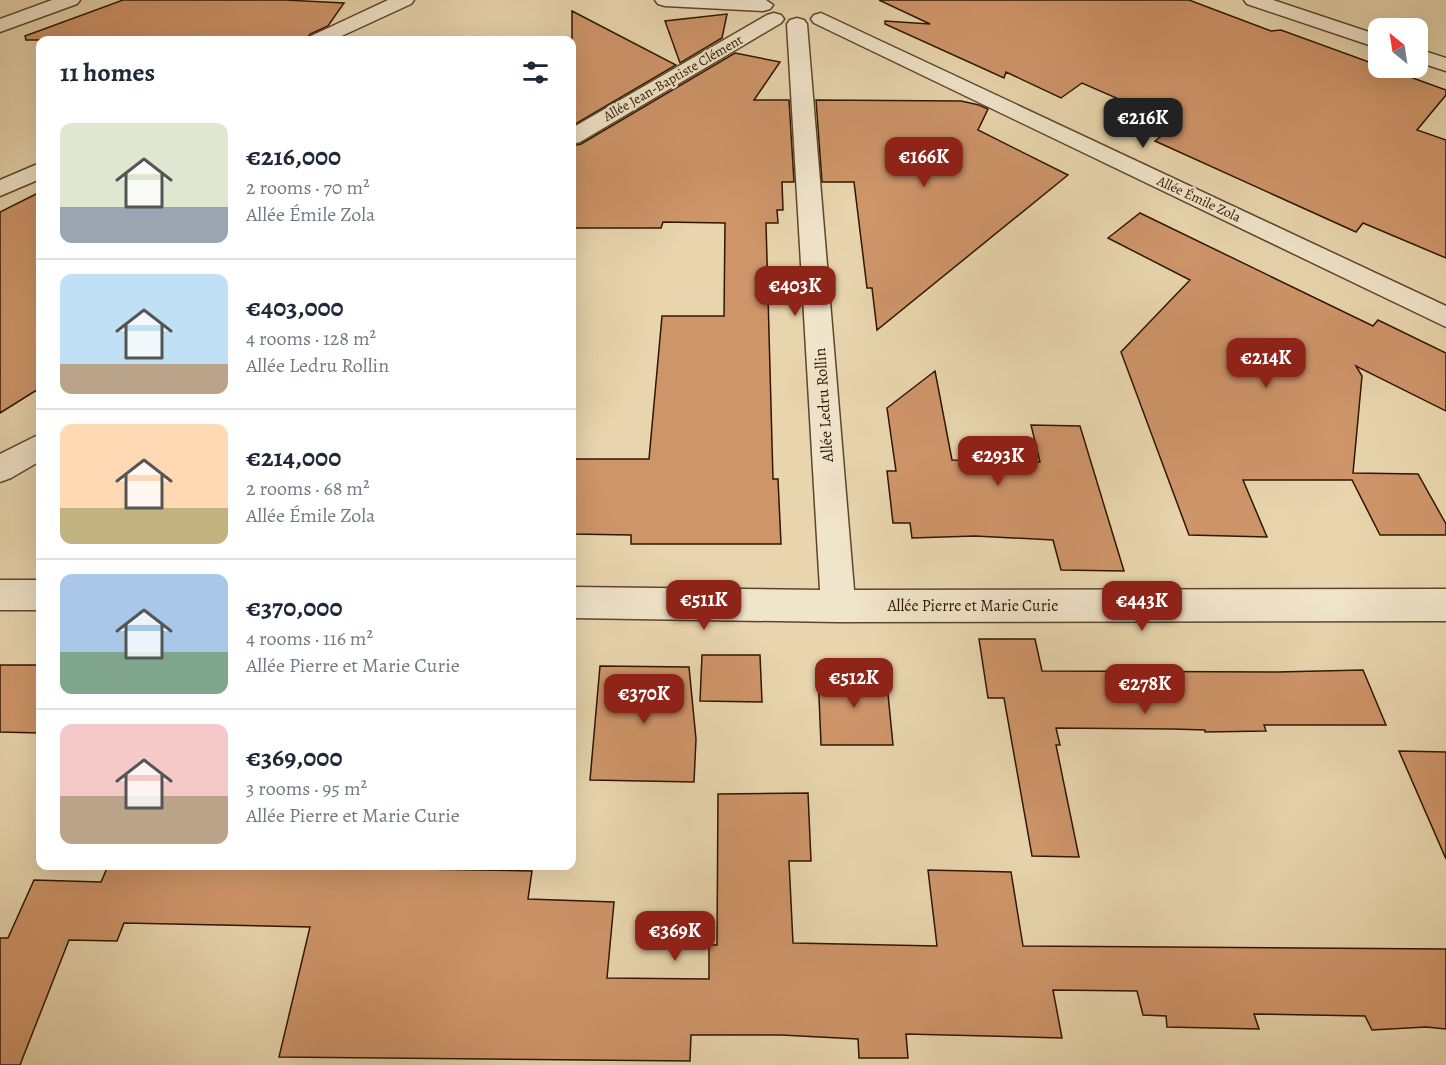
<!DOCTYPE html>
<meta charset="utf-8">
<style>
:root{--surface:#fff;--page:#f2f2f3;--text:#1f2937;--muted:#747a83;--line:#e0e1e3;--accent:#8f2418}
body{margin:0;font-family:Alegreya,serif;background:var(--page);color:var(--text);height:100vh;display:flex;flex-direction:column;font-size:22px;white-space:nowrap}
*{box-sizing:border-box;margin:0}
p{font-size:20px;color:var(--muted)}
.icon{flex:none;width:33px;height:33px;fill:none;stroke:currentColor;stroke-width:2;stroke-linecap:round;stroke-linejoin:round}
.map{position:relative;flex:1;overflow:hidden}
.details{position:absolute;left:36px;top:36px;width:540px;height:834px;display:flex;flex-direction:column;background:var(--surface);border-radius:12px;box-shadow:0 6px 24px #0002}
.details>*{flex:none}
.needle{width:39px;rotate:330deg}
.tools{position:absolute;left:1368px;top:18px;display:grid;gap:12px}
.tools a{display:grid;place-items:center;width:60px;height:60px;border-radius:12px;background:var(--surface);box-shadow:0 6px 24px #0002;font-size:30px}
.price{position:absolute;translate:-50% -51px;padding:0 14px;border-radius:12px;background:var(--accent);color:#fff;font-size:20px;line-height:39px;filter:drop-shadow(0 2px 3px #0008)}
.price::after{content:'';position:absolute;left:50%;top:36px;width:18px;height:14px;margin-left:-9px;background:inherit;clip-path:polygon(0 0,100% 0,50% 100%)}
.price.on{background:#222;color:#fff}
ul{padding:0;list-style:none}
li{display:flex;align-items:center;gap:18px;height:150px;padding:0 24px}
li+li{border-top:2px solid var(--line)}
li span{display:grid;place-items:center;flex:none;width:168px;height:120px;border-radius:12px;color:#555}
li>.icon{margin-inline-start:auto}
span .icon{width:72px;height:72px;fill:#fffc;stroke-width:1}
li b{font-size:26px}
h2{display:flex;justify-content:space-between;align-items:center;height:72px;padding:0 24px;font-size:26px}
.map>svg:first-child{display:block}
</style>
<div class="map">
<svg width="1446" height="1065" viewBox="0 0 1446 1065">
<rect width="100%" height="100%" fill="#e8d5ad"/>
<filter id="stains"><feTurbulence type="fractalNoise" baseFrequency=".00333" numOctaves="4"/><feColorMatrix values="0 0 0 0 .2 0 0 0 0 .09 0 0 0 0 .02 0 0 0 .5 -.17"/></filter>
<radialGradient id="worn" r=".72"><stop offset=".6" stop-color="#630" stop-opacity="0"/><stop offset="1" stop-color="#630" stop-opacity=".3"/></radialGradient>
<path fill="#ce9569" stroke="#2f1600" stroke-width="1.5" d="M123,0h162l59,3 -16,23 -18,8 -4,6h-280l-1,-4z
M879,0h310l82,31 10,-1 165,60v5l-29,35 29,10v118l-83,-35 -7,9 -201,-91 21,-17 -94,-41 -21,15 -55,-26 -2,6 -119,-54v-3l45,3z
M572,11l104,54 -104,61z
M727,14l-5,24 -42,25 -15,-42z
M735,53l45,9 -26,38h35l5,82h-12l1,28h-6l1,13h-12l7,256h5l3,65h-150v-9l-59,-1v-75h77l13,-143h62l1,-93 -62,-1 -2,6h-89v-82l9,-2z
M816,100l145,1 18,4 9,4 -10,21 90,45 -191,155 -5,-42h-5l-13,-106h-32z
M40,192v196l-40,25v-201z
M1140,213l233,113 5,-6 68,33v58l-90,-45 6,10 -9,97 65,1 28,50v11h-66l-28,-55h-109l24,57 -78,-2 -68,-183 69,-72 -82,-42z
M935,371l17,89 88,2 -9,-37 49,1 44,145 -63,-1 -8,-30 -78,-4 -63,2 -2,-15h-17l-6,-52h9l-9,-63z
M979,639h56l7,32 235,1 86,-2 23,55h-122l2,6 -61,1v-2l-32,-1 -117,-1 4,17h-4l23,112 -47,-1 -28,-158h-16z
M702,655h58l2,47 -62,-1z
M0,665h40v68l-40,-1z
M600,666l89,1 7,72 -2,43 -104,-2z
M818,672l68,2 7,71h-72z
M1399,751l47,1v107z
M808,793l3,68h-22l4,82 144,3 -9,-76 83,2 12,74 423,3v80l-20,-2 -54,3 -7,-14 -111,-2 5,15 -92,-2 -1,-11 -23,-1 -6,-24 -84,-1 9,48 -156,-4 2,24h-49l-1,-19 -77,-4h-90l-1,26 -411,-4 31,-130 -186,-4 -7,18 -48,-1 -49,125h-20v-127h8l26,-58 67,2 7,-16h310v3l114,2 -4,28 86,3 -7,76 102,1v-34h8l1,-151z"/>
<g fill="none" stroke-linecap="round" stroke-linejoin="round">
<defs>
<path id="minor" d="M52,0h28l-3,4 -77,28v-13z
M388,0h26l-3,4 -78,36h-25l3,-4z
M655,0h111l7,5 -3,4 -7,2 -98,-5 -7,-2z
M1244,0h29l105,35v13l-131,-44z
M774,13l7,2 3,4 -3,4 -201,119 -8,2v-16l195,-113z
M821,13l625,293v21l-632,-304 -3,-4 3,-4z
M797,18l7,2 3,4 47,566 592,-1v32l-608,1 -266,-4v-31l248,3 -33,-566 3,-4z
M1418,49l28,9v13l-28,-9z
M40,163v16l-40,17v-16z
M40,434v27l-29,17 -11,4v-28z
M0,580h40v30h-40z"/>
</defs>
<use href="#minor" stroke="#5d462b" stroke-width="3"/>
<use href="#minor" fill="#f0e4ca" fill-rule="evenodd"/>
</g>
<g text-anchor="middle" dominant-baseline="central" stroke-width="4.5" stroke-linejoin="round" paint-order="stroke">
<g font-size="14" fill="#2f1600" stroke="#f0e4ca">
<text transform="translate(673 78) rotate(-30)">Allée Jean-Baptiste Clément</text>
<text transform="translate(1199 199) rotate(25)">Allée Émile Zola</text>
</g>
<g font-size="16" fill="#2f1600" stroke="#f0e4ca">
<text transform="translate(824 405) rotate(-94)">Allée Ledru Rollin</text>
<text x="973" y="606">Allée Pierre et Marie Curie</text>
</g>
</g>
<rect width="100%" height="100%" filter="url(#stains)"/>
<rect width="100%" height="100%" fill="url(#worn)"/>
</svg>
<div class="tools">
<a><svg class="needle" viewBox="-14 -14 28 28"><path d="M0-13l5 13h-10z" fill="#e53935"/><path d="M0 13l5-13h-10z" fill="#747a83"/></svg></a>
</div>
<b class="price on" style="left:1143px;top:149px">€216K</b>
<b class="price" style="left:924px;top:188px">€166K</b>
<b class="price" style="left:795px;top:317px">€403K</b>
<b class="price" style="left:1266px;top:389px">€214K</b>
<b class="price" style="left:998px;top:487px">€293K</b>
<b class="price" style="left:704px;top:631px">€511K</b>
<b class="price" style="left:1142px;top:632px">€443K</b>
<b class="price" style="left:854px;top:709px">€512K</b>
<b class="price" style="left:1145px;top:715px">€278K</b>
<b class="price" style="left:644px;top:725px">€370K</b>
<b class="price" style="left:675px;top:962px">€369K</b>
<section class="details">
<h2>11 homes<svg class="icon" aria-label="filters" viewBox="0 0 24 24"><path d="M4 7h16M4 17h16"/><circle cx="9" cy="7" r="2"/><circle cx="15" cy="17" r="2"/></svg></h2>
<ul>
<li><span style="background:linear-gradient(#dfe7d0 70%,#9aa5b1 0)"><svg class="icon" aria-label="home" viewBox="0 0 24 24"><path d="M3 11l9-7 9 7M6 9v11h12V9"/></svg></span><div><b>€216,000</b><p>2 rooms · 70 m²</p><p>Allée Émile Zola</p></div></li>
<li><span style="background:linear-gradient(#bfe0f5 75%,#b9a48a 0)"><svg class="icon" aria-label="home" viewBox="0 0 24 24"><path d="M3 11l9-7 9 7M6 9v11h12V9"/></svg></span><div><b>€403,000</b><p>4 rooms · 128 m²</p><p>Allée Ledru Rollin</p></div></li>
<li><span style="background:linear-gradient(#ffd9b3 70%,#c2b280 0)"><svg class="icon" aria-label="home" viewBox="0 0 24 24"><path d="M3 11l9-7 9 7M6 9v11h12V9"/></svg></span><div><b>€214,000</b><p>2 rooms · 68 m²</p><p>Allée Émile Zola</p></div></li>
<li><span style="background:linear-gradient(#a9c7e8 65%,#7fa58c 0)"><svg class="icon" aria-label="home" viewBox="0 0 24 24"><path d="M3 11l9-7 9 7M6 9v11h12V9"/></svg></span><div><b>€370,000</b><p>4 rooms · 116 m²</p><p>Allée Pierre et Marie Curie</p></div></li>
<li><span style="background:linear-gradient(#f6c9c9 60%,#b9a48a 0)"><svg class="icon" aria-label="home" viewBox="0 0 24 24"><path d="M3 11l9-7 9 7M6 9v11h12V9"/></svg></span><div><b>€369,000</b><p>3 rooms · 95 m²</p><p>Allée Pierre et Marie Curie</p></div></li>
</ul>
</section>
</div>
